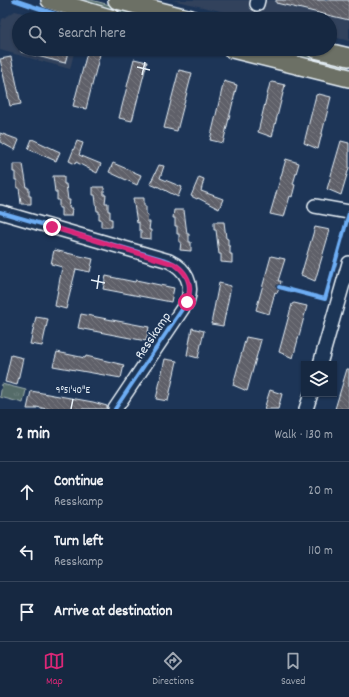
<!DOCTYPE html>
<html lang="en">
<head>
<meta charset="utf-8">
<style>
  body { margin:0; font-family:Dekko,sans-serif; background:#1f3048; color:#f1f3f6 }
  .controls { position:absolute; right:12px; bottom:12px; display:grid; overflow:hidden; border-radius:0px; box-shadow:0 1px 3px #0004 }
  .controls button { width:36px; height:36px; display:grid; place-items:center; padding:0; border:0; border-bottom:1px solid #35445a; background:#162841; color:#f1f3f6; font:20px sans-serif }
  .stop { position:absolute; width:12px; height:12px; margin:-9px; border:3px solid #db2777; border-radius:50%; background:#fff }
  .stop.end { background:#db2777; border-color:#fff; box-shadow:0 1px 4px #0008 }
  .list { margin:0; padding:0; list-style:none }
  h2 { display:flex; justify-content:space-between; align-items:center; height:52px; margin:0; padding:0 16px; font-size:17px }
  h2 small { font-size:13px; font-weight:400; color:#9ea6b1 }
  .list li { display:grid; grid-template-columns:26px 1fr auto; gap:12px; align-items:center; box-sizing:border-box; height:60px; padding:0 16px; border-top:1px solid #35445a }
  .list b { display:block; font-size:15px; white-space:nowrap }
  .list p { margin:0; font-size:13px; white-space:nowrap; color:#9ea6b1 }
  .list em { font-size:13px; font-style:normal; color:#9ea6b1 }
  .icon { flex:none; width:22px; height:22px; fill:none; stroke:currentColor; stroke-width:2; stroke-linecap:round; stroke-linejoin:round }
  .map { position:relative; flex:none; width:349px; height:409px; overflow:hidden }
  .search { position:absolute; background:#162841; box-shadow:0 1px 3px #0004; left:12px; right:12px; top:12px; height:44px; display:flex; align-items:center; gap:10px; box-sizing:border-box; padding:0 14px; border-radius:22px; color:#9ea6b1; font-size:15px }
  .sheet { height:232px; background:#162841 }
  nav { display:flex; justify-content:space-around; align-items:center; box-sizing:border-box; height:56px; border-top:1px solid #35445a; background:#162841; font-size:11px; color:#9ea6b1 }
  nav a { display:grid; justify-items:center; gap:2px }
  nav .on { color:#db2777 }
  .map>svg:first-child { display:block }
</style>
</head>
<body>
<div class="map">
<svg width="349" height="409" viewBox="0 0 349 409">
  <defs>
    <pattern id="grass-tufts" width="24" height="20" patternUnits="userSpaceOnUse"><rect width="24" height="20" fill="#546c69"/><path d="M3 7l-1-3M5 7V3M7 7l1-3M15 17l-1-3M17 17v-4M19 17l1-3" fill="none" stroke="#6d817f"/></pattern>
    <pattern id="building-back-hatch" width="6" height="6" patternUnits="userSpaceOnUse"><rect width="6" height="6" fill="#5f6069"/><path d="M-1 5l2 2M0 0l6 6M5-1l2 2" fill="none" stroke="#76777f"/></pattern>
  </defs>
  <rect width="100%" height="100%" fill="#1d3557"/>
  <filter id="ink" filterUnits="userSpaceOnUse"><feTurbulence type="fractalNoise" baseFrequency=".025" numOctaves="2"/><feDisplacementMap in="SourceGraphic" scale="8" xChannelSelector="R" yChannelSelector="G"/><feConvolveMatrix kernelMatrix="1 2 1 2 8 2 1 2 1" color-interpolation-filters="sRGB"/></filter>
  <g filter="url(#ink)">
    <path fill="#31425c" d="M 172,0 L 349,0 L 349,41 L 330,36 L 330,19 L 255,19 Z
      M 15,11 L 46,19 L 19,19 L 19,49 L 75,49 L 70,69 L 0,50 L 0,29 L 2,19 Z"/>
    <path fill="url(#grass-tufts)" stroke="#9eaeb0" d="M 67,0 L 91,0 L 163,19 L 135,19 Z
      M 258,49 L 284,49 L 349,65 L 349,71 Z
      M 2,384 L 26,390 L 23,403 L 0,397 Z"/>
    <path fill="url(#building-back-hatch)" stroke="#e8f1f8" d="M 276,0 L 349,0 L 349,20 L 276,3 Z
      M 21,49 L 69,49 L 65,63 L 21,52 Z
      M 88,49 L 101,50 L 86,109 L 73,106 Z
      M 11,57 L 21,104 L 10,106 L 0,59 Z
      M 134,59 L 147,62 L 132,121 L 119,118 Z
      M 179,70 L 192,73 L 177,131 L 164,128 Z
      M 224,81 L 237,85 L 223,143 L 210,140 Z
      M 272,82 L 285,85 L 272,137 L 258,132 L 270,83 Z
      M 319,94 L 331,97 L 318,149 L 304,143 L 316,95 Z
      M 0,133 L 19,140 L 15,150 L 0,142 Z
      M 32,139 L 60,152 L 56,161 L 28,149 Z
      M 77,141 L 83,143 L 79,155 L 101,164 L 97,173 L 76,162 L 75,164 L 69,161 Z
      M 341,141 L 349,143 L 349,168 L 341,195 L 327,189 Z
      M 286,159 L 299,163 L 293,184 L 295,185 L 292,197 L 290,196 L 284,217 L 270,214 Z
      M 113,163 L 141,175 L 137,185 L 109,172 Z
      M 13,164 L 23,164 L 27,188 L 29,188 L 29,196 L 31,196 L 31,204 L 21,204 L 19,188 L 17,188 L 17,180 L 15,180 L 15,172 L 13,172 Z
      M 159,165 L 164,166 L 160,178 L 182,187 L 178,197 L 157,186 L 157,187 L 150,184 Z
      M 53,176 L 64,176 L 64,184 L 66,184 L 68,200 L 70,200 L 69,208 L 72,208 L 71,216 L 61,216 L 61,208 L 59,208 L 59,200 L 57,200 L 57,192 L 55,192 Z
      M 199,177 L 204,179 L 201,191 L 223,199 L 219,209 L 198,198 L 197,199 L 191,196 Z
      M 93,187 L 104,187 L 104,195 L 106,195 L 105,203 L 108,203 L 108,211 L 110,211 L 110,219 L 112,219 L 112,227 L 101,227 L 101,219 L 99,219 L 99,211 L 97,211 L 95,195 L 93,195 Z
      M 133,198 L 144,198 L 144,206 L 146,206 L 146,214 L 148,215 L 147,222 L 150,222 L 149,230 L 151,230 L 151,239 L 141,238 L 141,230 L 139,230 L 139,222 L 137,223 Z
      M 174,210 L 184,210 L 187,234 L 189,234 L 189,242 L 191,242 L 191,251 L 180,250 L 181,242 L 179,242 L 179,234 L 177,234 L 177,226 L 175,226 L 175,218 L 173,218 Z
      M 214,222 L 224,222 L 226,238 L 228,239 L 228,246 L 230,246 L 230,254 L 232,254 L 232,263 L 221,262 L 221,254 L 219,254 L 216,230 L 214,230 Z
      M 315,227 L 330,230 L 315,281 L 301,275 Z
      M 54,250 L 93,259 L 90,272 L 76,269 L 66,309 L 55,306 L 62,267 L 51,264 Z
      M 271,256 L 285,259 L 278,281 L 281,281 L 280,287 L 277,293 L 275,292 L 269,314 L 256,310 Z
      M 106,276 L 135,282 L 136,280 L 174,288 L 171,302 L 103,289 Z
      M 219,283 L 231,286 L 223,326 L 211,324 Z
      M 294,303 L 307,306 L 293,358 L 279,352 L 292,304 Z
      M 81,314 L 149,327 L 146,341 L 78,328 Z
      M 36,317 L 48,319 L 42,346 L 30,344 Z
      M 192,328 L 204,331 L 198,358 L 187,355 Z
      M 246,337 L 261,340 L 247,391 L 233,385 Z
      M 57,352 L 85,358 L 86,356 L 124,365 L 121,378 L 53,366 Z
      M 11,355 L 23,358 L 17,385 L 5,382 Z
      M 165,359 L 177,361 L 168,401 L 156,399 Z
      M 347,369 L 349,369 L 349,409 L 335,409 Z
      M 270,390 L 282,394 L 278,409 L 264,409 Z
      M 31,391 L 93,402 L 107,406 L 107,409 L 47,409 L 36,407 L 36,409 L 27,409 Z"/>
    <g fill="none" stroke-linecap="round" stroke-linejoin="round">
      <defs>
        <path id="minor" d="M 257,4 L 258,0
          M 315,206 L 349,212
          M 0,212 L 169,261 C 186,269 194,284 187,302 L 115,409
          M 320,364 L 349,263
          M 306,409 L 311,394"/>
        <path id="major" d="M 50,0 L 113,19
          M 117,0 L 191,19
          M 232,49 L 349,78
          M 315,49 L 349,57"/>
      </defs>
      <use href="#minor" stroke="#e8f1f8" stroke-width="16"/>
      <use href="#major" stroke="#e8f1f8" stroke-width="20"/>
      <use href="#minor" stroke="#1d3557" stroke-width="13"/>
      <use href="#major" stroke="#6c7065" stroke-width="17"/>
      <defs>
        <path id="cycleway" d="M 14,0 L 70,19
          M 0,212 L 169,261 C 186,269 194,284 187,302 L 115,409
          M 279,287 L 325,299 L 349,213"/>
      </defs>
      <use href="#cycleway" stroke="#1d3557" stroke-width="6"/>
      <use href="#cycleway" stroke="#6dadf4" stroke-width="4"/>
    </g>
  </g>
  <g fill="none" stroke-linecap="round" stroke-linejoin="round" filter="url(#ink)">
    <path stroke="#db2777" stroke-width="5" d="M 52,227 L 174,264 C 188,273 193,286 187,302"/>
  </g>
  <path fill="none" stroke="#e8f1f8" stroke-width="1.5" d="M 137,67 L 150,70M 142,75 L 145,62M 91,280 L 105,283M 97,289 L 99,275M 71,409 L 73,399"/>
  <g text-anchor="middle" stroke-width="3.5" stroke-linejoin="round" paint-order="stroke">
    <g font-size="14" fill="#e8f1f8" stroke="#1d3557">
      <text transform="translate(152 335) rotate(-56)" y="5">Resskamp</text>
    </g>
  </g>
  <g font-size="10" text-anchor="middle" fill="#e8f1f8" stroke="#1d3557" stroke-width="3.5" stroke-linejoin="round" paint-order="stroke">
    <text x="73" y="393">9°51'40"E</text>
  </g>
</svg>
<div class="controls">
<button><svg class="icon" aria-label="layers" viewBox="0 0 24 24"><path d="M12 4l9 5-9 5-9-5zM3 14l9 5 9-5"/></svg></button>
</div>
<div class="stop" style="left:187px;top:302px"></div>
<div class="stop end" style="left:52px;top:227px"></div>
<div class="search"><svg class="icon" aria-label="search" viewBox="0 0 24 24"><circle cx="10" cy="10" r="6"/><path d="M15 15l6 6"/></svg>Search here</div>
</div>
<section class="sheet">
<h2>2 min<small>Walk · 130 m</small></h2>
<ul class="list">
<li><svg class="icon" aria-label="ahead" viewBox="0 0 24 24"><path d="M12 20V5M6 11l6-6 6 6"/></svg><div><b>Continue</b><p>Resskamp</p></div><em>20 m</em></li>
<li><svg class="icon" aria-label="left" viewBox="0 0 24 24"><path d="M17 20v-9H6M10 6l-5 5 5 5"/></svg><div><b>Turn left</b><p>Resskamp</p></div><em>110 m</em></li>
<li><svg class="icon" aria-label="arrive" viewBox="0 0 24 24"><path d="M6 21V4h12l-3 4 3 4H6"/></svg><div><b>Arrive at destination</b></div></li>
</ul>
</section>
<nav>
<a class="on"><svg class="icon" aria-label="map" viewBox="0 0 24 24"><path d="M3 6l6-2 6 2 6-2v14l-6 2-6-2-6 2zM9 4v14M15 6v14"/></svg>Map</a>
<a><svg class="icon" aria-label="directions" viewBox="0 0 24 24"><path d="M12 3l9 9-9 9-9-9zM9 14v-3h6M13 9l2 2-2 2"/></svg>Directions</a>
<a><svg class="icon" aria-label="saved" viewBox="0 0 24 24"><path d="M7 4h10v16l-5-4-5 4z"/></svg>Saved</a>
</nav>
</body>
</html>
